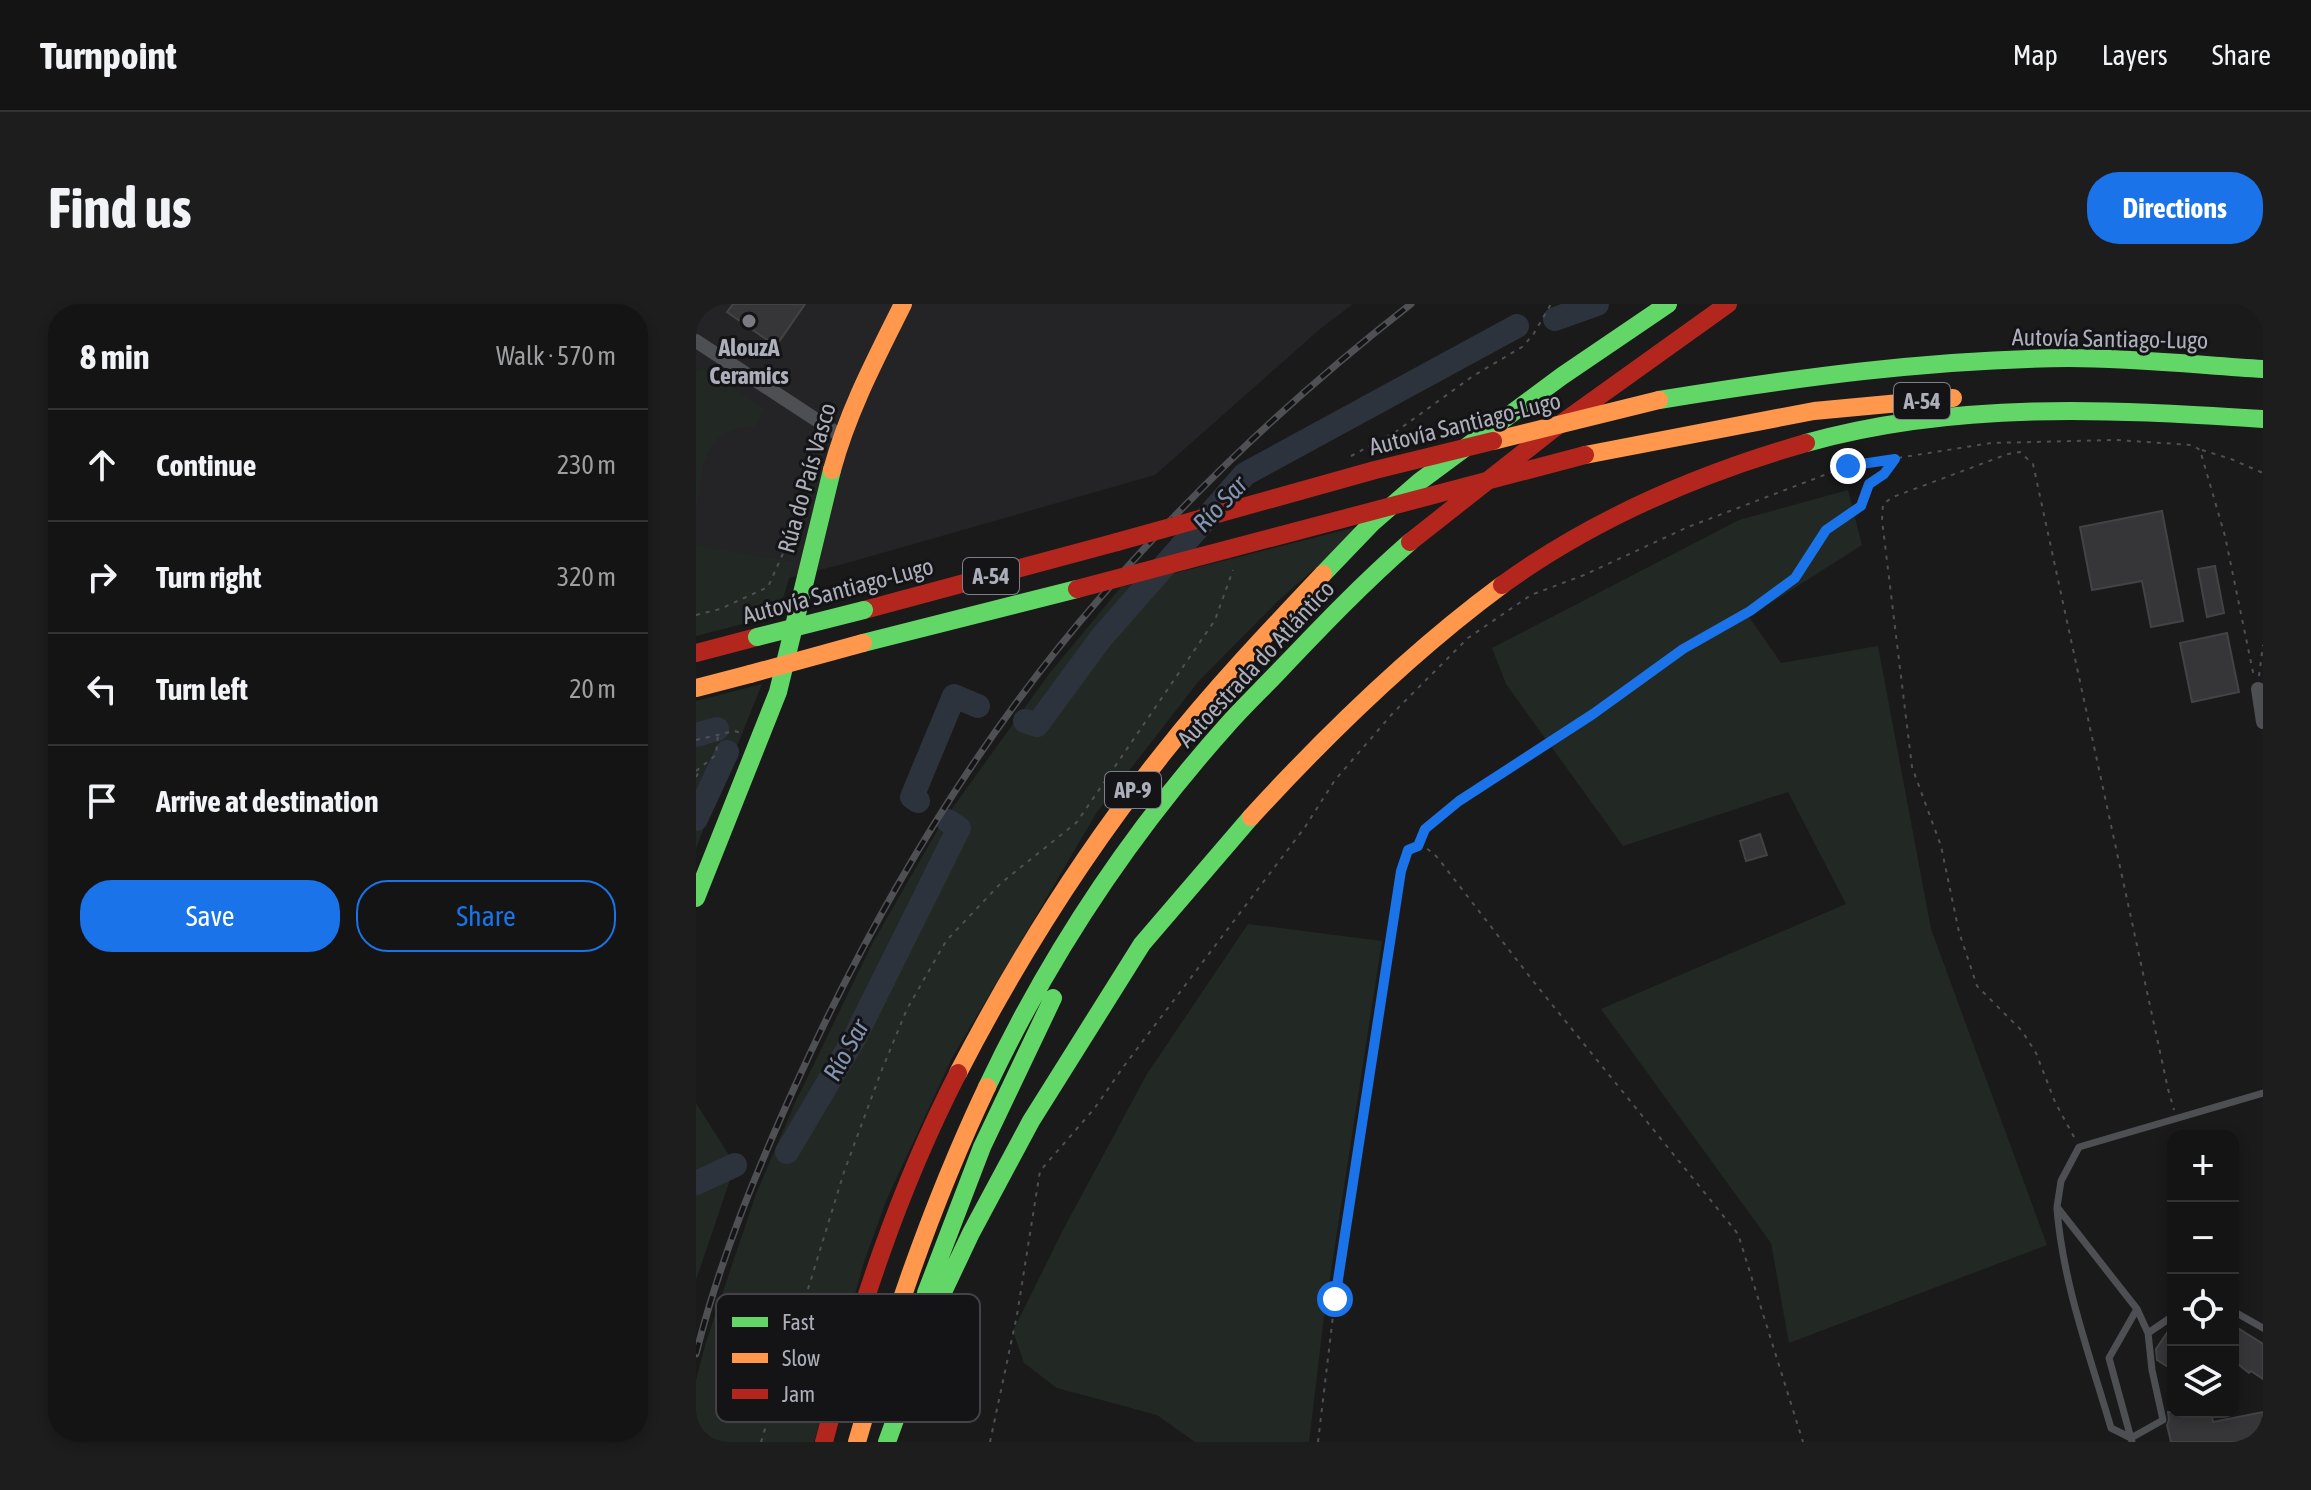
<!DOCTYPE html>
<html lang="en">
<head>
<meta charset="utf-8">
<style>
  body { margin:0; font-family:"Asap Condensed",sans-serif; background:#1d1d1d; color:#f1f3f6 }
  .controls { position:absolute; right:24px; bottom:24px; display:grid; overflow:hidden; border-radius:16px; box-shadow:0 4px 12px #0003 }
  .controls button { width:72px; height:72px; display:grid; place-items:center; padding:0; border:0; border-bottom:2px solid #333334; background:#141414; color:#f1f3f6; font:40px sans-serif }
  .stop { position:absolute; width:24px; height:24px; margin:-18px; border:6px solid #1a73e8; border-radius:50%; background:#fff }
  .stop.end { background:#1a73e8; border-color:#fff; box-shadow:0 2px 8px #0008 }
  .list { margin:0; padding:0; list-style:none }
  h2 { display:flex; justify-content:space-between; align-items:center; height:104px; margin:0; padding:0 32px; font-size:34px }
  h2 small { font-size:26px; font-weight:400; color:#9d9ea0 }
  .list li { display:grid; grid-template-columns:52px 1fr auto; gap:24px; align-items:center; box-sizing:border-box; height:112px; padding:0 32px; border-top:2px solid #333334 }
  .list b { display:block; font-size:30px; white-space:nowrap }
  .list em { font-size:26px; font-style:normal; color:#9d9ea0 }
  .actions { display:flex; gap:16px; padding:24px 32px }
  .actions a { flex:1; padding:18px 0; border:2px solid #1a73e8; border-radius:32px; text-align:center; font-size:28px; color:#1a73e8 }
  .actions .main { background:#1a73e8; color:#fff }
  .icon { flex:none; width:44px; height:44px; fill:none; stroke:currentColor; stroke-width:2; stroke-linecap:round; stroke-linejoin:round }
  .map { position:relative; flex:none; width:1567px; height:1138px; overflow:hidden; border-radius:32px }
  header { display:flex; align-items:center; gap:48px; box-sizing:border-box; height:112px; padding:0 40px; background:#141414; border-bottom:2px solid #333334 }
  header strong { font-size:38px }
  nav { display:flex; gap:44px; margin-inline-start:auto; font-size:28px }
  .intro { display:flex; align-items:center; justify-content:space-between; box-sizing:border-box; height:192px; padding:0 48px }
  h1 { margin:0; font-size:56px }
  .button { padding:20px 36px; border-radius:32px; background:#1a73e8; color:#fff; font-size:28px; font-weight:700 }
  main { display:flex; gap:48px; padding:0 48px }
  aside { flex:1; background:#141414; border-radius:32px; box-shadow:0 4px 12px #0003 }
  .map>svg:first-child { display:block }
</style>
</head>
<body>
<header>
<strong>Turnpoint</strong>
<nav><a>Map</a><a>Layers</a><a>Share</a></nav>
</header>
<div class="intro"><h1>Find us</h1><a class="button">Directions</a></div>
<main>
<aside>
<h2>8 min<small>Walk · 570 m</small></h2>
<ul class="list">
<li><svg class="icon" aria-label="ahead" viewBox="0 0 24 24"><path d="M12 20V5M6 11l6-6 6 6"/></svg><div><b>Continue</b></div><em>230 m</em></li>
<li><svg class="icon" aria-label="right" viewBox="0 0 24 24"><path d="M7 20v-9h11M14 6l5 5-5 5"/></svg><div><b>Turn right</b></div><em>320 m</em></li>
<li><svg class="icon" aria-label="left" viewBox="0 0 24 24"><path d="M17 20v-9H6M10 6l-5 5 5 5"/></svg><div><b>Turn left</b></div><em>20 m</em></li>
<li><svg class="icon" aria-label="arrive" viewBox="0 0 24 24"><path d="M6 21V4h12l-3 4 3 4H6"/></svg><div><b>Arrive at destination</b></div></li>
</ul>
<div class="actions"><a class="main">Save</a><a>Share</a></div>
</aside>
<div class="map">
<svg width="1567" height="1138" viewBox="0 0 1567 1138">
  <rect width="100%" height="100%" fill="#1a1a1a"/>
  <path fill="#242426" d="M 0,0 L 657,0 L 624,25 L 459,171 L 151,259 L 0,298 Z"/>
  <path fill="#222924" d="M 8,65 L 68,105 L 59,122 C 6,126 7,161 0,204 L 0,68 Z
    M 1152,186 L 1166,241 L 1053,313 L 1085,359 L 1182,342 L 1235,625 L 1351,941 L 1093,1039 L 1075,939 L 905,705 L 1150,600 L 1092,488 L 927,542 L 810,380 L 796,344 L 1043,216 Z
    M 668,221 L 583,296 L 502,378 L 401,508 L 256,754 L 190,897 L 168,958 L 118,1138 L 0,1138 L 0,1076 L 10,1038 L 60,890 L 98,801 L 176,640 L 245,520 L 353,370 L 425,283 Z
    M 0,241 L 98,258 L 82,311 L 0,332 Z
    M 66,380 L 0,544 L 0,397 Z
    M 552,620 L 686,637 L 628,1012 L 613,1138 L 499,1138 L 461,1111 L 361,1084 L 328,1059 L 317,1027 L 367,926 L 451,770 Z
    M 0,799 L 39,861 L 0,976 Z"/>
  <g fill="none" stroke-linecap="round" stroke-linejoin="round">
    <path stroke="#2d333c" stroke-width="24" d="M 859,15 L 901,0
      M 329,417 L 341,421 L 405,334 L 549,170 L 821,22
      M 0,431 L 21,425
      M 222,497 L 216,493 L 258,392 L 282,402
      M 0,515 L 31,448
      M 91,848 L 159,733 L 263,524 L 252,517
      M 0,879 L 39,861"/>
  </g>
  <path fill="#363638" stroke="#434346" stroke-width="2" d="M 37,0 L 109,0 L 80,42 L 31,8 Z
    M 1466,207 L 1487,317 L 1455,323 L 1446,277 L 1396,286 L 1384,223 Z
    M 1519,262 L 1528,309 L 1511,313 L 1502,265 Z
    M 1531,329 L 1543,388 L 1496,398 L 1484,339 Z
    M 1064,530 L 1071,551 L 1050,557 L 1044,537 Z
    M 1477,1020 L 1477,1066 L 1461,1056 L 1460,1045 Z
    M 1537,1021 L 1567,1040 L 1567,1075 L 1555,1067 L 1553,1069 L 1537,1056 Z
    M 1472,1108 L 1515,1108 L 1517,1118 L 1567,1108 L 1567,1138 L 1475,1138 L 1471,1121 L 1473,1116 Z"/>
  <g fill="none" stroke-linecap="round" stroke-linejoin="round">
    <path stroke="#505054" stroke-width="2" stroke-dasharray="4 6" stroke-linecap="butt" d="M 1506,146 L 1535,155 L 1567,169
      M 655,152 L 698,129 L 777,72 L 826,43 L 837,31 L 855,0
      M 0,311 L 24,305 L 72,283 L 89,245 L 96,246
      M 1563,372 L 1567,341
      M 0,436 L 38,427 L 46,429
      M 0,467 L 20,451 L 22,430
      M 0,473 L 4,466
      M 723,540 L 729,525 L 763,497 L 897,410 L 987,345 L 1054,307 L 1099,274 L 1130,226 L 1165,202 L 1173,180 L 1188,170 L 1198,157
      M 1378,833 L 1359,798 L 1340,749 L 1326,727 L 1281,682 L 1263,628 L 1245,542 L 1216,463 L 1186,216 L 1187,200 L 1197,193 L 1312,150 L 1324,148 L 1337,160 L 1472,785 L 1478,806
      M 65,1138 L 148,868 L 185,768 L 211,705 L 250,637 L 304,580 L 381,518 L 519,316 L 537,266
      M 294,1138 L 321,1011 L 344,867 L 398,805 L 428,762 L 609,523 L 639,476 L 697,409 L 772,334 L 835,291 L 888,271 L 992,223 L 1152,162 L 1295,139 L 1420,136 L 1496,141 L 1504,146 L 1529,232 L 1558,373
      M 622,1138 L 639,995 L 705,567 L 712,546 C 724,537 731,544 741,553 L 841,682 L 1042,930 L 1107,1138"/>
    <path stroke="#4e4f53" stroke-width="7" d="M 1361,905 C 1367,980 1394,1052 1415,1124 L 1435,1134 L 1467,1116 L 1456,1066 L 1452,1029
      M 1441,1005 L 1452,1029 L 1477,1012
      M 1537,1007 L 1567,1024
      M 1436,1138 L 1413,1054 L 1441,1005 L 1361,903 L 1365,877 L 1383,843 L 1567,789"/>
    <path stroke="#4e4f53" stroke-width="14" d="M 0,37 L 145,132
      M 1562,385 L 1567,418"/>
    <path stroke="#63d668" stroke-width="18" d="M 963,96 C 1099,74 1235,55 1373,54 C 1437,54 1503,61 1567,65
      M 1110,139 C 1260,97 1413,105 1567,115
      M 627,270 L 676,219 L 723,178 L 866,72 L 972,0
      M 167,339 L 381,285
      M 0,594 L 82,388 L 136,166
      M 291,783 C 353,652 436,527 533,419 C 549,401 567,384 584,366 C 626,322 668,278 714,238
      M 230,989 L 286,843 L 357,694
      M 191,1138 L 239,1005 L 275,929 L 335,817 L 446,640 L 555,513"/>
    <path stroke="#ff974d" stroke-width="18" d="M 889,151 L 1118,107 L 1257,94
      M 136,166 C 152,107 180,54 207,0
      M 0,384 L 54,370
      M 555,513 C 632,429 714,349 806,281
      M 262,769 C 321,655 389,547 469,447 C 518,385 573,327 627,270
      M 161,1138 C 196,1015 236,899 291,783"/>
    <path stroke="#b3261e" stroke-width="18" d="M 714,238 L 856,126 L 1032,0
      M 806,281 C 897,215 1002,170 1110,139
      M 168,306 L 421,238
      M 0,349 L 61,333
      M 128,1138 C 161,1011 202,886 262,769"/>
    <defs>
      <path id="rail" d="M 0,1050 C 23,958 60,868 99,782 C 178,608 278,439 404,294 C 498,185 602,88 715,0"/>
    </defs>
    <use href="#rail" stroke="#4f5053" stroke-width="7"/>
    <use href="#rail" stroke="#141416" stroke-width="4" stroke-dasharray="12" stroke-linecap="butt"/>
    <path stroke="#63d668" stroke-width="18" d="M 61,333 L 168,306"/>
    <path stroke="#ff974d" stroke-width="18" d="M 797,137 L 963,96
      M 54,370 L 167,339"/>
    <path stroke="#b3261e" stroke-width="18" d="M 421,238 L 679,166 L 797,137
      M 381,285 L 889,151"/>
  </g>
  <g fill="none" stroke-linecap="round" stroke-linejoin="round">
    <path stroke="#1a73e8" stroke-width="10" d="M 639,995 L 705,567 L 712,546 L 722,542 L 729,525 L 763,497 L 897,410 L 987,345 L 1054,307 L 1099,274 L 1130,226 L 1165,202 L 1173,180 L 1188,170 L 1199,155 L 1152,162"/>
  </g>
  <circle fill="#797a82" stroke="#141416" stroke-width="3" cx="53" cy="17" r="8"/>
  <g text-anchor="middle" stroke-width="6" stroke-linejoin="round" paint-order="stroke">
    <g fill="#141416" stroke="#7e8089" stroke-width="2">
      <rect x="1198" y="79" width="56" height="36" rx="6"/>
      <rect x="267" y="254" width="56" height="36" rx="6"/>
      <rect x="409" y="468" width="56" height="36" rx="6"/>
    </g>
    <g font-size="22" font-weight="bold" fill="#acaeba">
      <text x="1226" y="105">A-54</text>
      <text x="295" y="280">A-54</text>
      <text x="437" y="494">AP-9</text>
    </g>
    <g font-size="24" fill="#acaeba" stroke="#141416">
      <text transform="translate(1414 35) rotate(1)" y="8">Autovía Santiago-Lugo</text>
      <text transform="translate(769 120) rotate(-14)" y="8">Autovía Santiago-Lugo</text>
      <text transform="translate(111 174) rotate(-74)" y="8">Rúa do País Vasco</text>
      <text transform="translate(142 287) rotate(-15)" y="8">Autovía Santiago-Lugo</text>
      <text transform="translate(560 360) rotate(-47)" y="8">Autoestrada do Atlántico</text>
    </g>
    <g font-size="24" font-weight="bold" fill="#acaeba" stroke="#141416">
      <text x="53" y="52">AlouzA<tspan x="53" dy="28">Ceramics</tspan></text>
    </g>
    <g font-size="26" font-style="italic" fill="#8495b4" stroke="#141416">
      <text transform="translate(524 200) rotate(-47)" y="9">Río Sar</text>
      <text transform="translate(150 746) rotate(-61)" y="9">Río Sar</text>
    </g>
  </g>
  <rect x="20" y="990" width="264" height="128" rx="12" fill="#141416" stroke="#424247" stroke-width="2"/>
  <rect x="36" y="1013" width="36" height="10" fill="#63d668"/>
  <rect x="36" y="1049" width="36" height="10" fill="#ff974d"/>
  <rect x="36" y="1085" width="36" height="10" fill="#b3261e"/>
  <g font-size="22" fill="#acaeba">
    <text x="86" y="1026">Fast</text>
    <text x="86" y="1062">Slow</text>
    <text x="86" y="1098">Jam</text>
  </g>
</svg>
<div class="controls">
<button>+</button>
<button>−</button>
<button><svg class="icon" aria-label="locate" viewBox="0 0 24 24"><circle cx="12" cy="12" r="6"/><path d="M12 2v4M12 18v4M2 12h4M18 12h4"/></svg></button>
<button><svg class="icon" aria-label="layers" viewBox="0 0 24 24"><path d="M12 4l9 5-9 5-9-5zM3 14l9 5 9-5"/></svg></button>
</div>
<div class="stop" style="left:639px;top:995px"></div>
<div class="stop end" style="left:1152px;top:162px"></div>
</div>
</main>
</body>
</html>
